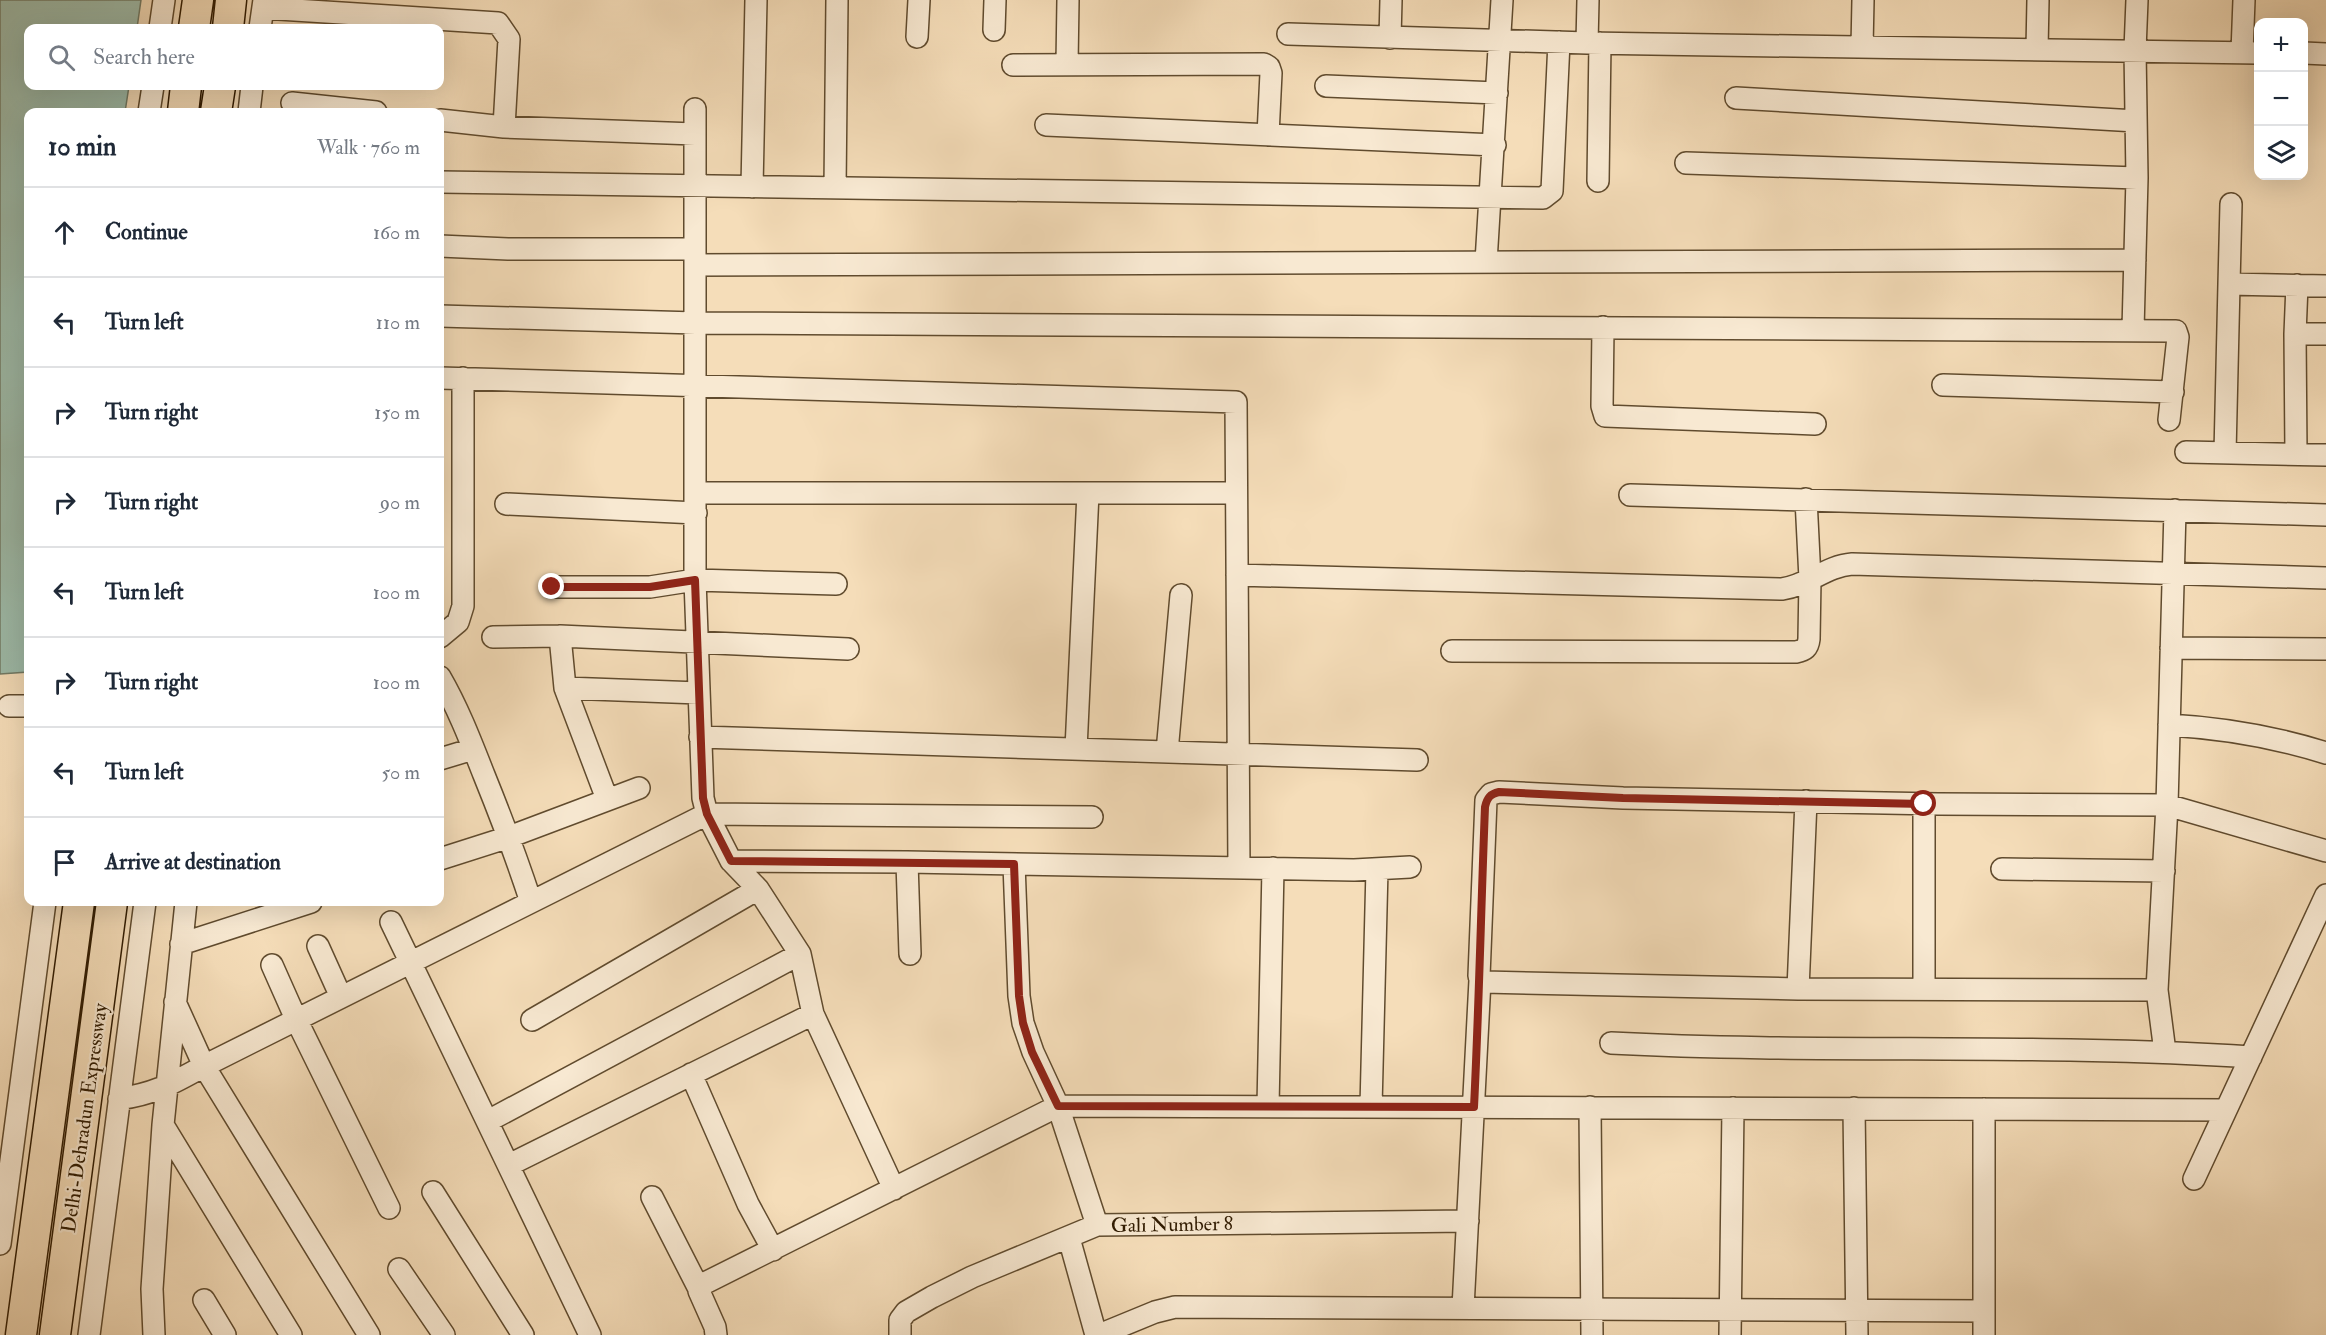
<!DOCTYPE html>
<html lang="en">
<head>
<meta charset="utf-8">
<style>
  body { margin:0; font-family:"IM FELL Double Pica",serif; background:#f6f6f7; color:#1f2937 }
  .controls { position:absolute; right:18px; top:18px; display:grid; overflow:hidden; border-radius:12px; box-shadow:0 6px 24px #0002 }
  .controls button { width:54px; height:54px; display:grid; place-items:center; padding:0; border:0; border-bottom:2px solid #e0e1e3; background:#fff; color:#1f2937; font:30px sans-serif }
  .stop { position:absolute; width:18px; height:18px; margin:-14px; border:4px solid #8f2418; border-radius:50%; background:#fff }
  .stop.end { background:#8f2418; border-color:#fff; box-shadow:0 2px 6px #0008 }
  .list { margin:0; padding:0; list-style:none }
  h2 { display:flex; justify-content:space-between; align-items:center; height:78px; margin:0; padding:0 24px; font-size:26px }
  h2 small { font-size:20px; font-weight:400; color:#747a83 }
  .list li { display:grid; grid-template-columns:39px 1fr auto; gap:18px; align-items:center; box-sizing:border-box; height:90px; padding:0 24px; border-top:2px solid #e0e1e3 }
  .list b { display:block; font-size:22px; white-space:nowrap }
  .list em { font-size:20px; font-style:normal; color:#747a83 }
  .icon { flex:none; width:33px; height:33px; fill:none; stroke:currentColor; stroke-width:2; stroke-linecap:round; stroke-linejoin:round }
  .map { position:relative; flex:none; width:2326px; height:1335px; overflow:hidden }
  .search { position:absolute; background:#fff; box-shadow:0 6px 24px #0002; left:24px; top:24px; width:420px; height:66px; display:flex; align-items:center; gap:15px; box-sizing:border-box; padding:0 21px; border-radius:12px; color:#747a83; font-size:22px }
  .panel { position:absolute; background:#fff; box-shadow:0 6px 24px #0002; left:24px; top:108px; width:420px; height:798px; border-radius:12px }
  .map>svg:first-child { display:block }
</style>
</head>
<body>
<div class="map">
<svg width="2326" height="1335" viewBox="0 0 2326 1335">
  <rect width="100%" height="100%" fill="#f5ddb9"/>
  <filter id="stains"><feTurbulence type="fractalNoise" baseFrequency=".00333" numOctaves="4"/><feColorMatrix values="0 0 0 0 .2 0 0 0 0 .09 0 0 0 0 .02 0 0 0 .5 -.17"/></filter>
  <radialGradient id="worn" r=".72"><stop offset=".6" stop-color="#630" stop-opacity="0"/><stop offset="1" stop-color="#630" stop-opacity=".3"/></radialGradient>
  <path fill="#9dbcab" stroke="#717b67" stroke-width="1.5" d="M 0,0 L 141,0 L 137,28 L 28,28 L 28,86 L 129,86 L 125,112 L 28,112 L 28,672 L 0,674 Z"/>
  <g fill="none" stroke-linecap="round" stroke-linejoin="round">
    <defs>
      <path id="minor" d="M 263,8 L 498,23 L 509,39 L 504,127
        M 160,28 L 164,0
        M 260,28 L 264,0
        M 994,30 L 995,0
        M 1288,34 L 1587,43 L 2258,53
        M 917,37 L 919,0
        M 1390,38 L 1391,0
        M 1587,43 L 1588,0
        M 1862,47 L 1863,0
        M 2037,49 L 2038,0
        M 2242,52 L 2244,0
        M 2304,53 L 2326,54
        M 1067,64 L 1068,0
        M 1013,65 L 1264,64 L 1269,67 L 1271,73 L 1268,135
        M 1326,86 L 1497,93
        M 1736,98 L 2136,121
        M 292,103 L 376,112
        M 695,109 L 695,580 L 703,798 L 707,814 L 731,861 L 758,889 L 800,954 L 813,1014 L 894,1189
        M 149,112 L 153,86
        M 249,112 L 252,86
        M 440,120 L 504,127 L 695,134
        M 1046,125 L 1495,145
        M 1686,163 L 2137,178
        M 1598,181 L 1600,43
        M 440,182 L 1543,198 L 1552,191 L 1559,42
        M 752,187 L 756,0
        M 835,188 L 837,0
        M 440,246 L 508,249 L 695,249
        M 1486,262 L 1502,0
        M 695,265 L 2135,260
        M 2229,284 L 2231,204
        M 440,316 L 696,323 L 2173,331 L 2176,331 L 2178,337 L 2169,420
        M 1603,327 L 1602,406 L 1605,416 L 1815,424
        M 2133,330 L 2137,178 L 2135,50 L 2137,0
        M 2295,334 L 2326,334
        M 440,378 L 1236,402 L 1239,868
        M 1943,385 L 2173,392
        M 2186,452 L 2326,455
        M 2225,453 L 2229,284 L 2326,286
        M 2296,454 L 2295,334 L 2297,285
        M 695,493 L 1236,493
        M 1630,495 L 2326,515
        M 506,504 L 696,513
        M 1237,575 L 1782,589 C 1807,586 1826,566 1852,564 L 2326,578
        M 551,587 L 650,587 L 695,580 L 836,584
        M 560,636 L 565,688 L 607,799
        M 440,637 L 458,622 L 463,606 L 463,378
        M 493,637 L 560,636 L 848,649
        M 2171,648 L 2326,649
        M 1452,651 L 1796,652 C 1805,650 1808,648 1809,639 L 1810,579 L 1806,499
        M 440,677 C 458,708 471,742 484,775 C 501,817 517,859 531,902
        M 565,688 L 699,693
        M 9,706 L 28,706
        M 2169,725 C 2223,728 2275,737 2326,753
        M 700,737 L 1417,760
        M 1076,749 L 1088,493
        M 1167,752 L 1181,595
        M 440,759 L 473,749
        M 1924,804 L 1924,989
        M 440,859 L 509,837 L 639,788
        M 731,861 L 907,862 L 1354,870 L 1410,867
        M 907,862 L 910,954
        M 1014,864 L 1019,996 L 1023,1023 L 1033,1052 L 1058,1106 L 1097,1225
        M 2002,869 L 2164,871
        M 391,922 L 590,1335
        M 181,944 L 311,902
        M 318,946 L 341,997
        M 272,965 L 296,1019 L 389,1208
        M 1798,989 L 1806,801
        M 2157,990 L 1798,989 L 1484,982 L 1479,976 L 1486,800 L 1491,794 L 1499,792 L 1623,798 L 1938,804 L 2167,805 L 2326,851
        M 175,1002 L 204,1066 L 369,1335
        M 532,1020 L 758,889
        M 1611,1043 C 1824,1054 2038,1043 2251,1057
        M 2165,1052 L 2157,990 L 2167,805 L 2175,510
        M 691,1074 L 748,1204 L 773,1250
        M 119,1099 C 157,1093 171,1084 204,1066 L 707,814 L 1092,817
        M 1268,1106 L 1273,868
        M 1371,1107 L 1377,869
        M 1590,1107 L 1592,1335
        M 1854,1108 L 1857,1335
        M 1984,1109 L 1984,1335
        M 488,1121 L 800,954
        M 163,1125 L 291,1335
        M 509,1165 L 813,1014
        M 2194,1179 L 2326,895
        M 433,1192 L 523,1335
        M 652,1197 L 698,1287
        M 1069,1238 L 1096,1335
        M 0,1244 L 45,902
        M 399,1269 L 444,1335
        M 204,1300 L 225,1335
        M 1463,1308 L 1480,980
        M 89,1335 L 145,902
        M 154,1335 L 152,1289 L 163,1125 L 186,902
        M 716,1335 L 715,1327 L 699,1291 L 699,1286 L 1058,1106 L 2226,1110
        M 900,1335 L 900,1320 L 906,1312 L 932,1297 L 972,1277 L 1097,1225 L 1468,1221
        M 1099,1335 L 1155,1312 L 1175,1307 L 1984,1311
        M 1730,1335 L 1733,1108"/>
      <path id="highway" d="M 194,28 L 198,0
        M 228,28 L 231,0
        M 183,112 L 186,86
        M 216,112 L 220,86
        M 21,1335 L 79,902
        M 55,1335 L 112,902"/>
    </defs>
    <use href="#minor" stroke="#604b2e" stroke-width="24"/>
    <use href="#highway" stroke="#2f1a00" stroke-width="33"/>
    <use href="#minor" stroke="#f8e9d2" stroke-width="21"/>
    <use href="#highway" stroke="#f5ddb9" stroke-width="30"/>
  </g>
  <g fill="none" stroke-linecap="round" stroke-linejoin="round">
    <path stroke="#8f2418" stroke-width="8" d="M 552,587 L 650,587 L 695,580 L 703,798 L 707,814 L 731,861 L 1014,864 L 1019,996 L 1023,1023 L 1032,1052 L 1058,1106 L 1474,1107 C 1479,1007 1481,907 1485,807 C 1487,798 1490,794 1499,792 L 1623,798 L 1924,804"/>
  </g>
  <g text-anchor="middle" stroke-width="4.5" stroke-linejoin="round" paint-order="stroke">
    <g font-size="20" fill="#2f1a00" stroke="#f8e9d2">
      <text transform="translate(84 1118) rotate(-82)" y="7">Delhi-Dehradun Expressway</text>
      <text transform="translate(1172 1224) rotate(-1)" y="7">Gali Number 8</text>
    </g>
  </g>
  <rect width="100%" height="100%" filter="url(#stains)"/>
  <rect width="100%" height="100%" fill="url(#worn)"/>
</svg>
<div class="controls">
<button>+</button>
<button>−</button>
<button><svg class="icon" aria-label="layers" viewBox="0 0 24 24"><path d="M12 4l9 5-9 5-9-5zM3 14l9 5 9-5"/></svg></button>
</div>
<div class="stop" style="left:1924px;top:804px"></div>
<div class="stop end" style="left:552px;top:587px"></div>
<div class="search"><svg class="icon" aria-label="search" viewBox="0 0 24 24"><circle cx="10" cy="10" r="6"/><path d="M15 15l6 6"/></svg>Search here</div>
<section class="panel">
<h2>10 min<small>Walk · 760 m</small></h2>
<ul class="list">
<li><svg class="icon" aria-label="ahead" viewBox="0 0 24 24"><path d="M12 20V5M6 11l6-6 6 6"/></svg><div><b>Continue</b></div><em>160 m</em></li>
<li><svg class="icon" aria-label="left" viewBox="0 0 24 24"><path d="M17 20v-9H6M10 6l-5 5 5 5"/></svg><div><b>Turn left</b></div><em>110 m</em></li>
<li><svg class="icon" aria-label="right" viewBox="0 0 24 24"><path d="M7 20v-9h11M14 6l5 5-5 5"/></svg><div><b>Turn right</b></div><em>150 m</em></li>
<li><svg class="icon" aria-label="right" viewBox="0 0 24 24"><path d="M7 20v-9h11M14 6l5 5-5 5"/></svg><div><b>Turn right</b></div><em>90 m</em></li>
<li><svg class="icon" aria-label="left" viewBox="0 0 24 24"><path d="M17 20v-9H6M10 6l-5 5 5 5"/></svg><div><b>Turn left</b></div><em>100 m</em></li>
<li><svg class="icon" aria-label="right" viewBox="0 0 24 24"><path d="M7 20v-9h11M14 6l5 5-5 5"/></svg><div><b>Turn right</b></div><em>100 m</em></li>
<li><svg class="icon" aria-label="left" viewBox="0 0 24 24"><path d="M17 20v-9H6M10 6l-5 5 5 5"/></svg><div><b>Turn left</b></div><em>50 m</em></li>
<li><svg class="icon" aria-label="arrive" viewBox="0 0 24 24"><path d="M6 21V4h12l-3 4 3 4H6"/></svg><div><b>Arrive at destination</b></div></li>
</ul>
</section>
</div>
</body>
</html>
